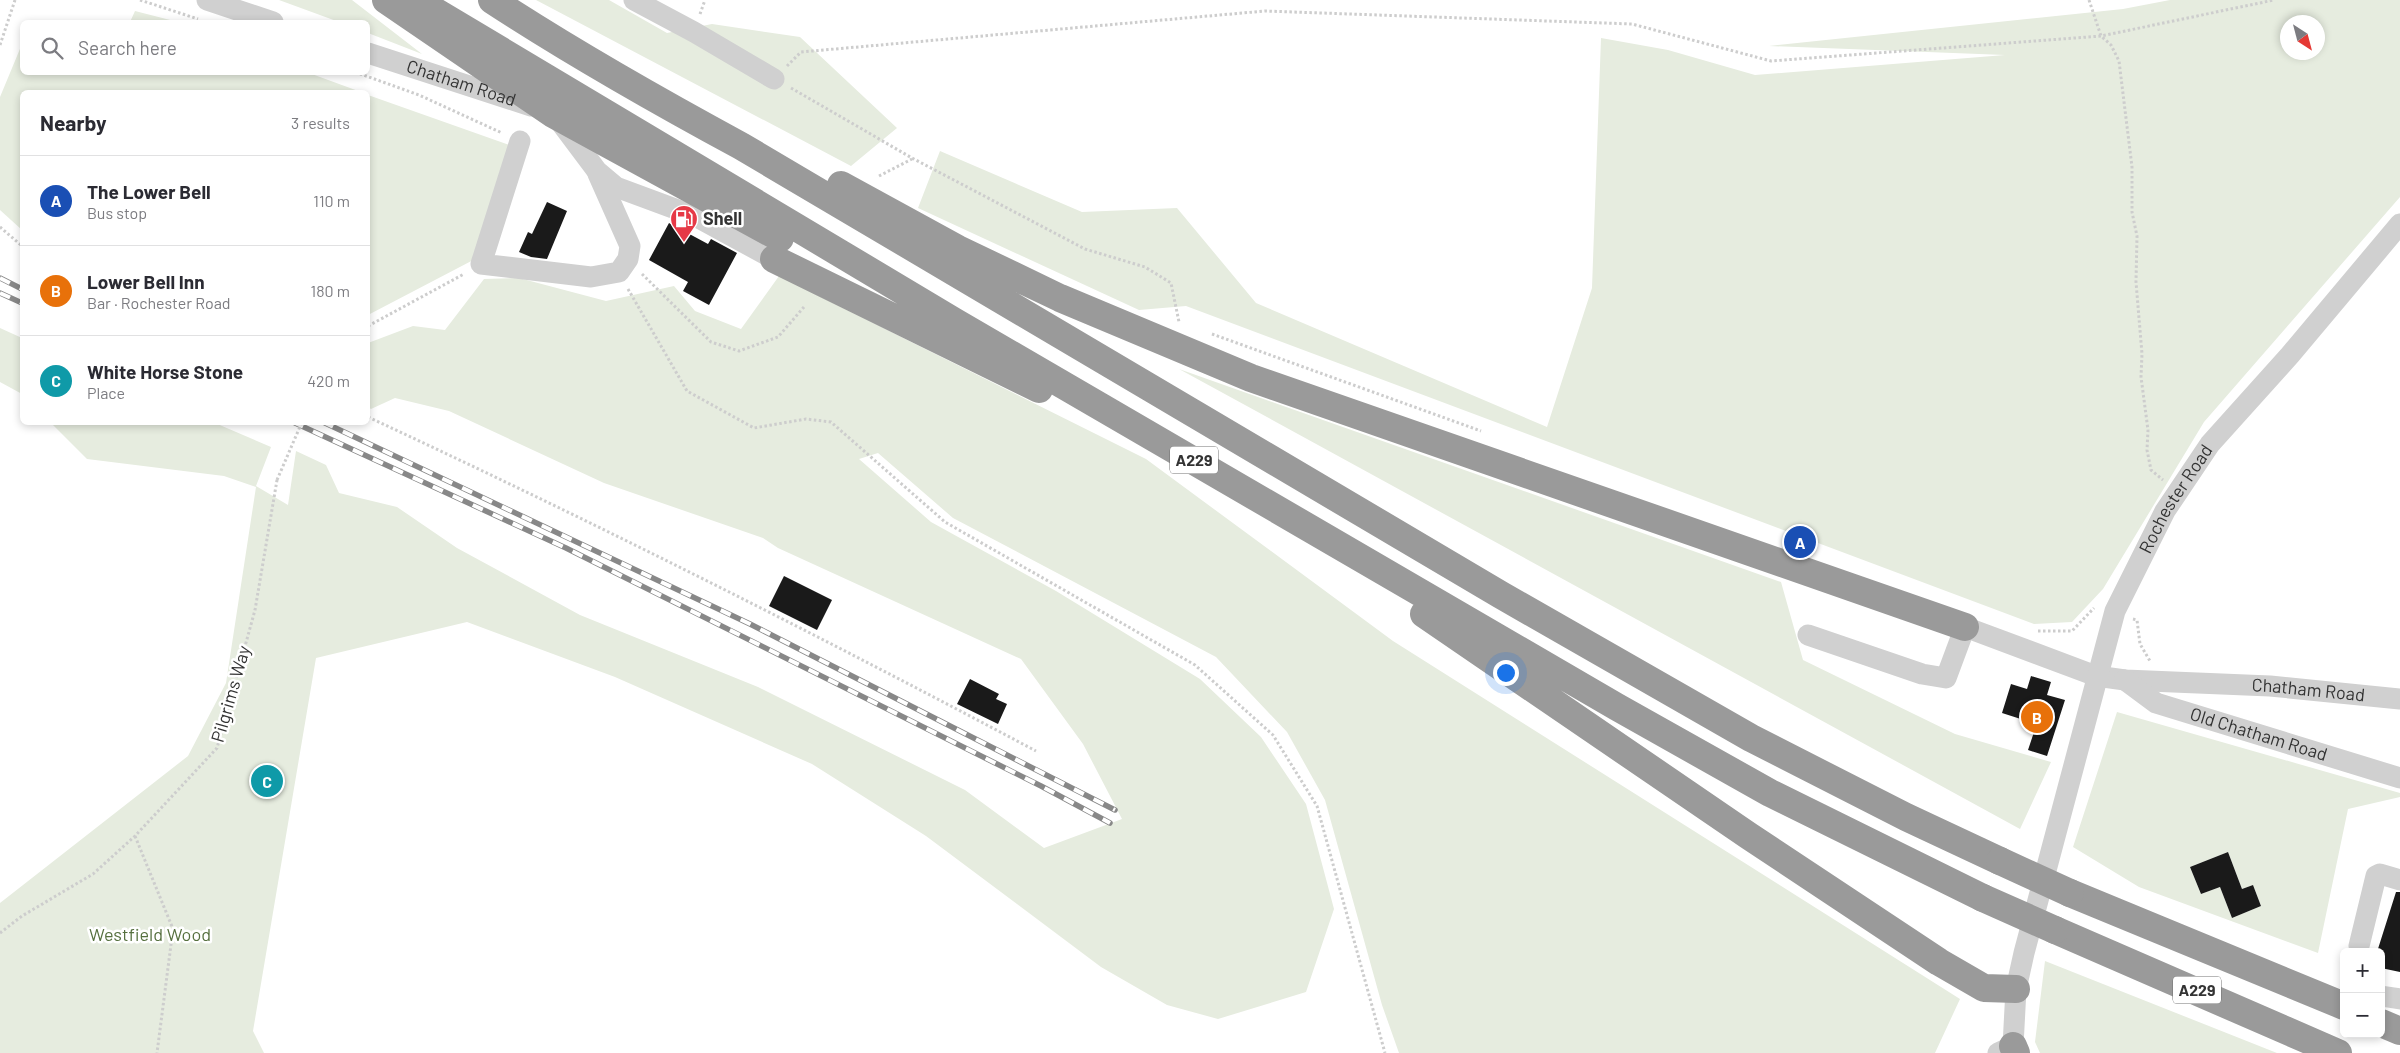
<!DOCTYPE html>
<html lang="en">
<head>
<meta charset="utf-8">
<style>
  body { margin:0; font-family:Barlow,sans-serif; background:#f7f7f7; color:#2b2b33 }
  .controls { position:absolute; right:15px; bottom:15px; display:grid; overflow:hidden; border-radius:8px; box-shadow:0 2px 8px #0003 }
  .controls button { width:45px; height:45px; display:grid; place-items:center; padding:0; border:0; border-bottom:1px solid #e1e1e2; background:#fff; color:#2b2b33; font:25px sans-serif }
  .compass { position:absolute; left:2280px; top:15px; width:45px; height:45px; border-radius:50%; background:#fff; box-shadow:0 2px 8px #0003; rotate:144deg }
  .you { position:absolute; left:1505px; top:672px; width:18px; height:18px; margin:-12px; border:4px solid #fff; border-radius:50%; background:#1a73e8; box-shadow:0 0 0 8px #1a73e833 }
  .badge { display:grid; place-items:center; width:32px; height:32px; border-radius:50%; background:#e63946; color:#fff; font-size:16px; font-weight:700 }
  .pin { position:absolute; translate:-50% -50%; border:2px solid #fff; box-shadow:0 1px 5px #0006 }
  .list { margin:0; padding:0; list-style:none }
  h2 { display:flex; justify-content:space-between; align-items:center; height:65px; margin:0; padding:0 20px; font-size:21px }
  h2 small { font-size:16px; font-weight:400; color:#7c7c81 }
  .list li { display:grid; grid-template-columns:32px 1fr auto; gap:15px; align-items:center; box-sizing:border-box; height:90px; padding:0 20px; border-top:1px solid #e1e1e2 }
  .list b { display:block; font-size:19px; white-space:nowrap }
  .list p { margin:0; font-size:16px; white-space:nowrap; color:#7c7c81 }
  .list em { font-size:16px; font-style:normal; color:#7c7c81 }
  .icon { flex:none; width:28px; height:28px; fill:none; stroke:currentColor; stroke-width:2; stroke-linecap:round; stroke-linejoin:round }
  .map { position:relative; flex:none; width:2400px; height:1053px; overflow:hidden }
  .search { position:absolute; background:#fff; box-shadow:0 2px 8px #0003; left:20px; top:20px; width:350px; height:55px; display:flex; align-items:center; gap:12px; box-sizing:border-box; padding:0 18px; border-radius:8px; color:#7c7c81; font-size:19px }
  .panel { position:absolute; background:#fff; box-shadow:0 2px 8px #0003; left:20px; top:90px; width:350px; height:335px; border-radius:8px }
  .map>svg:first-child { display:block }
</style>
</head>
<body>
<div class="map">
<svg width="2400" height="1053" viewBox="0 0 2400 1053">
  <rect width="100%" height="100%" fill="#fff"/>
  <path fill="#e6ecdf" fill-rule="evenodd" d="M 279,0 L 352,0 L 422,54 L 368,33 L 368,22 L 339,22 Z
    M 536,0 L 609,0 L 667,33 L 712,24 L 800,37 L 897,128 L 851,166 Z
    M 2170,0 L 2400,0 L 2400,197 L 2204,422 L 2103,589 L 2072,622 L 2034,624 L 1186,306 L 1139,310 L 918,208 L 940,151 L 1082,212 L 1177,208 L 1256,303 L 1547,427 L 1592,288 L 1601,38 L 1668,50 L 1755,75 L 2005,55 L 1769,46 L 2123,9 ZM 2288,22 L 2318,22 L 2318,52 L 2288,52 Z
    M 135,11 L 178,22 L 130,22 Z
    M 22,44 L 22,72 L 309,73 L 361,92 L 22,92 L 22,230 L 0,210 L 0,97 Z
    M 368,95 L 515,147 L 479,257 L 368,315 Z
    M 779,276 L 1146,459 L 1393,641 L 1960,999 L 1935,1053 L 1399,1053 L 1382,1005 L 1325,800 L 1287,732 L 1216,657 L 953,518 L 878,453 L 859,459 L 931,522 L 1056,591 L 1200,679 L 1261,737 L 1306,804 L 1334,909 L 1306,992 L 1218,1019 L 1167,1005 L 1101,967 L 926,836 L 812,764 L 615,677 L 467,622 L 316,658 L 253,1031 L 264,1053 L 0,1053 L 0,903 L 188,756 L 226,683 L 256,487 L 224,476 L 87,459 L 51,423 L 215,423 L 271,447 L 256,486 L 288,505 L 296,451 L 326,465 L 339,493 L 397,507 L 457,548 L 580,615 L 758,687 L 965,790 L 1044,848 L 1122,819 L 1083,744 L 1021,659 L 778,548 L 763,538 L 604,483 L 449,411 L 395,398 L 371,409 L 368,407 L 368,343 L 413,326 L 445,330 L 484,279 L 519,278 L 606,301 L 674,286 L 695,311 L 741,329 Z
    M 0,328 L 22,338 L 22,394 L 0,382 Z
    M 1179,369 L 1781,582 L 1803,660 L 1955,734 L 2051,762 L 2020,829 Z
    M 2117,712 L 2400,793 L 2400,797 L 2348,809 L 2318,953 L 2139,887 L 2073,847 ZM 2228,852 L 2242,889 L 2253,885 L 2261,906 L 2232,918 L 2220,887 L 2201,894 L 2190,867 Z
    M 2045,961 L 2277,1053 L 2040,1053 L 2035,1042 Z"/>
  <path fill="#1a1a1a" d="M 547,202 L 567,211 L 547,259 L 531,257 L 519,252 L 528,232 L 532,234 Z
    M 669,223 L 708,244 L 711,239 L 737,253 L 709,305 L 683,291 L 688,282 L 649,260 Z
    M 784,576 L 832,600 L 817,630 L 769,606 Z
    M 2031,676 L 2051,682 L 2047,695 L 2065,700 L 2047,756 L 2028,750 L 2035,729 L 2026,726 L 2027,721 L 2002,713 L 2011,684 L 2027,689 Z
    M 970,679 L 999,694 L 996,699 L 1007,704 L 998,724 L 957,704 Z
    M 2228,852 L 2242,889 L 2253,885 L 2261,906 L 2232,918 L 2220,887 L 2201,894 L 2190,867 Z
    M 2396,892 L 2400,892 L 2400,972 L 2381,968 L 2381,952 L 2377,952 Z"/>
  <g fill="none" stroke-linecap="round" stroke-linejoin="round">
    <path stroke="#cdcdcd" stroke-width="3" stroke-dasharray="2.5 2.5" stroke-linecap="butt" d="M 140,0 L 198,19
      M 2089,0 L 2101,36 L 2111,45 L 2119,61 L 2132,167 L 2132,212 L 2137,236 L 2136,282 L 2142,354 L 2141,377 L 2148,430 L 2147,450 L 2151,470 L 2163,480
      M 700,14 L 705,0
      M 0,45 L 15,0
      M 787,66 L 801,52 L 1265,11 L 1632,24 L 1771,61 L 2101,36 L 2274,0
      M 355,72 L 419,95 L 502,133
      M 791,88 L 912,158 L 1085,249 L 1145,267 L 1171,283 L 1179,322
      M 879,176 L 912,159
      M 0,227 L 22,246
      M 642,274 L 711,342 L 739,351 L 778,337 L 804,307
      M 628,289 L 687,391 L 754,428 L 806,419 L 831,422 L 945,522 L 1195,665 L 1273,735 L 1317,806 L 1385,1053
      M 368,326 L 464,274
      M 1212,334 L 1481,431
      M 368,417 C 594,522 816,634 1036,751
      M 2133,619 L 2137,620 L 2140,644 L 2150,661
      M 2038,631 L 2072,631 L 2094,608
      M 135,836 L 173,929 L 157,1053
      M 0,933 L 22,916 L 93,874 L 135,836 L 217,748 L 255,610 L 277,480"/>
    <g stroke="#d0d0d0" stroke-width="21">
      <path d="M 207,0 L 273,22"/>
      <path d="M 634,0 L 694,32 L 774,79"/>
      <path id="s1" d="M 368,53 L 531,106"/>
      <path d="M 558,119 L 597,171 L 616,187 L 697,217 L 774,259"/>
      <path d="M 520,141 L 481,264 L 591,277 L 619,272 L 628,259 L 630,246 L 598,174"/>
      <path id="s2" d="M 1808,635 L 1922,674 L 1946,678 L 1965,627 L 2096,676 L 2125,680 L 2270,686 L 2400,699"/>
      <path id="s3" d="M 2125,680 L 2156,703 L 2400,778"/>
      <path d="M 2359,946 L 2376,876 L 2380,874 L 2400,880"/>
      <path d="M 2381,996 L 2400,999"/>
      <path id="s4" d="M 1998,1053 L 2013,1046 L 2016,989 L 2024,953 L 2115,611 L 2165,511 L 2210,444 L 2290,355 L 2400,224"/>
    </g>
    <path stroke="#9a9a9a" stroke-width="28" d="M 386,0 L 553,114 L 780,238
      M 416,0 L 955,322 L 1617,707 L 1770,793 L 1983,898
      M 492,0 C 573,53 656,100 741,146 L 1501,595 L 1751,738 L 1906,817 L 2000,861
      M 841,185 L 958,249 L 1060,298 L 1251,378 L 1965,627
      M 774,259 L 1039,389
      M 1424,614 L 1749,836 L 1939,962 L 1984,988 L 2016,989
      M 2070,893 L 2344,1006
      M 2055,930 L 2338,1053
      M 2381,1023 L 2400,1031
      M 2013,1046 L 2016,1053"/>
    <defs>
      <path id="rail" d="M 0,278 L 22,289
        M 0,293 L 22,303
        M 293,422 L 566,548 L 1041,786 L 1110,823
        M 323,422 L 750,624 L 1115,810"/>
    </defs>
    <use href="#rail" stroke="#888" stroke-width="5.5"/>
    <use href="#rail" stroke="#fff" stroke-width="4" stroke-dasharray="11" stroke-linecap="butt"/>
    <path stroke="#cdcdcd" stroke-width="3" stroke-dasharray="2.5 2.5" stroke-linecap="butt" d="M 277,480 L 302,422"/>
    <path stroke="#9a9a9a" stroke-width="28" d="M 2000,861 L 2070,893
      M 1983,898 L 2055,930"/>
  </g>
  <defs>
    <symbol id="fuel-pin" viewBox="-11 -11 22 30"><path d="M0 17L-7.5 6A9.5 9.5 0 1 1 7.5 6Z" fill="#e63946" stroke="#fff"/><path d="M-5.5-6h7V0h2V4h1.3V-2.5L3-4.5l.8-.8L6-3V5H2.5V1h-1V6h-7ZM-4.2-4.7v3.2H.2V-4.7Z" fill="#fff"/></symbol>
  </defs>
  <g fill-rule="evenodd">
    <use href="#fuel-pin" x="668" y="203" width="32" height="43"/>
  </g>
  <g text-anchor="middle" stroke-width="5" stroke-linejoin="round" paint-order="stroke">
    <g fill="#fff" stroke="#707070" stroke-width="1">
      <rect x="1170" y="446.5" width="48" height="27" rx="4"/>
      <rect x="2173" y="976.5" width="48" height="27" rx="4"/>
    </g>
    <g font-size="16" font-weight="bold" fill="#333">
      <text x="1194" y="466">A229</text>
      <text x="2197" y="996">A229</text>
    </g>
    <g font-size="18" fill="#333" stroke="#fff">
      <text dy="6" stroke="none"><textPath href="#s1" startOffset="98">Chatham Road</textPath></text>
      <text dy="6" stroke="none"><textPath href="#s4" startOffset="592">Rochester Road</textPath></text>
      <text dy="6" stroke="none"><textPath href="#s2" startOffset="552">Chatham Road</textPath></text>
      <text transform="translate(231 694) rotate(-74)" y="6">Pilgrims Way</text>
      <text dy="6" stroke="none"><textPath href="#s3" startOffset="146">Old Chatham Road</textPath></text>
    </g>
    <g font-size="18" font-weight="bold" fill="#333" stroke="#fff" text-anchor="start">
      <text x="703" y="225">Shell</text>
    </g>
    <g font-size="18" fill="#56703f" stroke="#fff">
      <text x="150" y="941">Westfield Wood</text>
    </g>
  </g>
</svg>
<div class="controls">
<button>+</button>
<button>−</button>
</div>
<svg class="compass" viewBox="-18 -18 36 36"><path d="M0-13l5 13h-10z" fill="#e53935"/><path d="M0 13l5-13h-10z" fill="#7c7c81"/></svg>
<div class="you"></div>
<div class="pin badge" style="left:1800px;top:542px;background:#1a4fb4">A</div>
<div class="pin badge" style="left:2037px;top:717px;background:#e8710a">B</div>
<div class="pin badge" style="left:267px;top:781px;background:#0f9aa8">C</div>
<div class="search"><svg class="icon" aria-label="search" viewBox="0 0 24 24"><circle cx="10" cy="10" r="6"/><path d="M15 15l6 6"/></svg>Search here</div>
<section class="panel">
<h2>Nearby<small>3 results</small></h2>
<ul class="list">
<li><span class="badge" style="background:#1a4fb4">A</span><div><b>The Lower Bell</b><p>Bus stop</p></div><em>110 m</em></li>
<li><span class="badge" style="background:#e8710a">B</span><div><b>Lower Bell Inn</b><p>Bar · Rochester Road</p></div><em>180 m</em></li>
<li><span class="badge" style="background:#0f9aa8">C</span><div><b>White Horse Stone</b><p>Place</p></div><em>420 m</em></li>
</ul>
</section>
</div>
</body>
</html>
